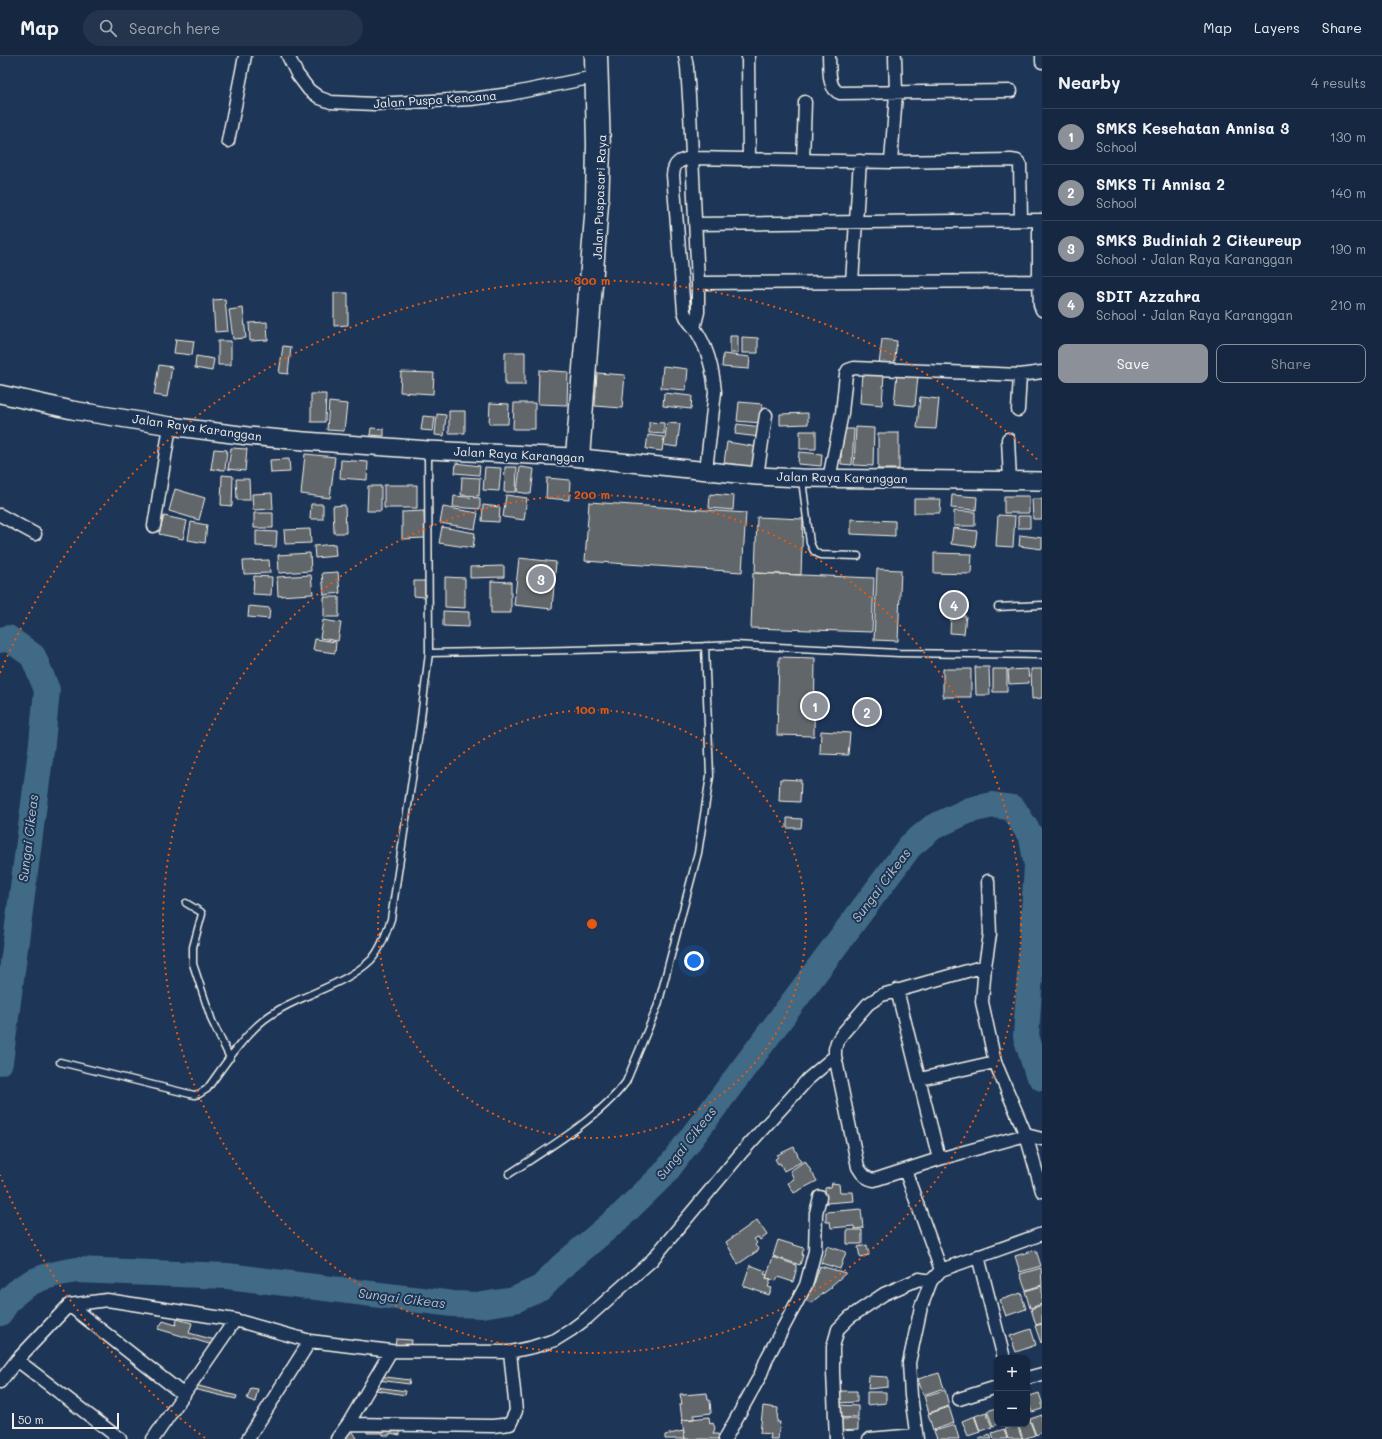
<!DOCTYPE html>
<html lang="en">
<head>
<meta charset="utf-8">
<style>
  body { margin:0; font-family:Mali,sans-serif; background:#23344c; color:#f1f3f6 }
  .controls { position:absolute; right:12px; bottom:12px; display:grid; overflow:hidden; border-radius:8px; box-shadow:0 1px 3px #0004 }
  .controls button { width:36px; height:36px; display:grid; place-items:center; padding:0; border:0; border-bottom:1px solid #35445a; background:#162841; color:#f1f3f6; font:20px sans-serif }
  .scale { position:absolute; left:12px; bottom:10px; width:107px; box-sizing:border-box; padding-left:4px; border:2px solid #f4f1e8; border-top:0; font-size:11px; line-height:14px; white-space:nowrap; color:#f4f1e8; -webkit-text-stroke:3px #1d3557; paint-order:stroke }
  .you { position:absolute; left:694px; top:905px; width:14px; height:14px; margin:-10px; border:3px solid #fff; border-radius:50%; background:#1a73e8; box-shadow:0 0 0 6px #1a73e833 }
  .badge { display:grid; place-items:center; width:26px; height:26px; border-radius:50%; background:#8c9099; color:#fff; font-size:13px; font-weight:700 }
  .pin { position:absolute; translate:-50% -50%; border:2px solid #fff; box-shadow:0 1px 4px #0006 }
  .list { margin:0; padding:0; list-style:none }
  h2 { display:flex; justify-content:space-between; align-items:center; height:52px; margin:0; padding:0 16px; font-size:17px }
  h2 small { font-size:13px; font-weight:400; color:#9ea6b1 }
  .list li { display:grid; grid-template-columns:26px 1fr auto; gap:12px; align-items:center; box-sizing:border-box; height:56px; padding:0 16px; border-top:1px solid #35445a }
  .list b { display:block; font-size:15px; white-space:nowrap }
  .list p { margin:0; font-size:13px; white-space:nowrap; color:#9ea6b1 }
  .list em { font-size:13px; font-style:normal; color:#9ea6b1 }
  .actions { display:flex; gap:8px; padding:12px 16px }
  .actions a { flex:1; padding:9px 0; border:1px solid #8c9099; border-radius:8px; text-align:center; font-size:14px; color:#8c9099 }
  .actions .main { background:#8c9099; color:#fff }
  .icon { flex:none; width:22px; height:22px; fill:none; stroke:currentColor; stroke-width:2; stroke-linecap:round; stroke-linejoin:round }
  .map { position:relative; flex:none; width:1042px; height:1383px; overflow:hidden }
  header { display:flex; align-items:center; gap:24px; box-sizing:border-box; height:56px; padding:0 20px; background:#162841; border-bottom:1px solid #35445a }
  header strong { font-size:19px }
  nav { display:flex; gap:22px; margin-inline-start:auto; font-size:14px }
  .search { width:280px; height:36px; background:#23344c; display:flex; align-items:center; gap:10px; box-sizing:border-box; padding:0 14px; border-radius:22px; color:#9ea6b1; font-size:15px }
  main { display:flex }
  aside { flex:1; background:#162841 }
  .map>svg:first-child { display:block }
</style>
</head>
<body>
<header>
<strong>Map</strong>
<div class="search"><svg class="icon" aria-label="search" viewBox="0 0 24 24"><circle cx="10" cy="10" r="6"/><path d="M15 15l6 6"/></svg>Search here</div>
<nav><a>Map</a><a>Layers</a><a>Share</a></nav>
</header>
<main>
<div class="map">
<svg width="1042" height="1383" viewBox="0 0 1042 1383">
  <rect width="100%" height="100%" fill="#1d3557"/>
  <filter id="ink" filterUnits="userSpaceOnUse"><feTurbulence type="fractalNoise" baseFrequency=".025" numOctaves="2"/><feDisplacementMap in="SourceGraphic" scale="8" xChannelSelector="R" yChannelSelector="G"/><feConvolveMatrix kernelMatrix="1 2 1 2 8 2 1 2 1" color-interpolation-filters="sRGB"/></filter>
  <g filter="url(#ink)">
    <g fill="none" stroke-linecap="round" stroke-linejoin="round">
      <path stroke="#406b86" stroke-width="26" d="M 0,584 L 8,582 L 33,600 L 47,634 L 42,687 L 0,1006
        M 0,1257 C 17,1226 44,1219 77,1214 L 227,1220 L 453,1248 L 482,1249 L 514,1244 L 541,1232 L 561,1211 L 622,1159 L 665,1117 L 910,790 L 933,771 L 970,754 L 993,749 L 1013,752 L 1032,782 L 1037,810 L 1026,980 L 1037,1016 L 1042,1022"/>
    </g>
    <path fill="#60666b" stroke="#f4f1e8" d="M 334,237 L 348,237 L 348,269 L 334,270 Z
      M 225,243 L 228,275 L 215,276 L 213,244 Z
      M 243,252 L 246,282 L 233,283 L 229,254 Z
      M 267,266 L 268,284 L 250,285 L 249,267 Z
      M 730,280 L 738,280 L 738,297 L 730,297 Z
      M 742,281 L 758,282 L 758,297 L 742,297 Z
      M 176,283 L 194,285 L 192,299 L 174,297 Z
      M 882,283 L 897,285 L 894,311 L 879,309 Z
      M 218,285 L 231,285 L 231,309 L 218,309 Z
      M 283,290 L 291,291 L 288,318 L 279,317 Z
      M 505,296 L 525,296 L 525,329 L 505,329 Z
      M 723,298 L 750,301 L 749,313 L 722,311 Z
      M 196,300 L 214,303 L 212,315 L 195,312 Z
      M 159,309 L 172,311 L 167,341 L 154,339 Z
      M 663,310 L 688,313 L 686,334 L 661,332 Z
      M 539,314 L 568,316 L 567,349 L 538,348 Z
      M 401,316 L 434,317 L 433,338 L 400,336 Z
      M 862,316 L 884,318 L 882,349 L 860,347 Z
      M 597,317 L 625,319 L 622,352 L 595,350 Z
      M 897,318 L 918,320 L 915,350 L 894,348 Z
      M 664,337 L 692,340 L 691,353 L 663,350 Z
      M 311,338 L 326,338 L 325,366 L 311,366 Z
      M 920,341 L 939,343 L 936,373 L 917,372 Z
      M 329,346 L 347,348 L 344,375 L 327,374 Z
      M 739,346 L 762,348 L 761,367 L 737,365 Z
      M 490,347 L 509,348 L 508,368 L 489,368 Z
      M 514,347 L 535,347 L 535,373 L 513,373 Z
      M 449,355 L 465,355 L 465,377 L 449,377 Z
      M 808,357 L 808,368 L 780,369 L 780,358 Z
      M 437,358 L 446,359 L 444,380 L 435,379 Z
      M 423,360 L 435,361 L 433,375 L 421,374 Z
      M 649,366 L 664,367 L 664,378 L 649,377 Z
      M 667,367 L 680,368 L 677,391 L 664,389 Z
      M 737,368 L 761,371 L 759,381 L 735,378 Z
      M 856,371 L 874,372 L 873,410 L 854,409 Z
      M 371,372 L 384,373 L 384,380 L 370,379 Z
      M 842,373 L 854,373 L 852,409 L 841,408 Z
      M 800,375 L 816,375 L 816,393 L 800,393 Z
      M 878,377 L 899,377 L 899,413 L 878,413 Z
      M 648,379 L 664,381 L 662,395 L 646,393 Z
      M 727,386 L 758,391 L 754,411 L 724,407 Z
      M 231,392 L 247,393 L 245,415 L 228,413 Z
      M 214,393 L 227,394 L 225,414 L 211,413 Z
      M 799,396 L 822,398 L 821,410 L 798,408 Z
      M 305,398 L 335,401 L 330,442 L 301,438 Z
      M 289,403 L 290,416 L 271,417 L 270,404 Z
      M 341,404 L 368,406 L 367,424 L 340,422 Z
      M 456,407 L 480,410 L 479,419 L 455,417 Z
      M 485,411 L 501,412 L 499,435 L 483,434 Z
      M 505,411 L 517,411 L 516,436 L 504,436 Z
      M 520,411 L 534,413 L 531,438 L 517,436 Z
      M 222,419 L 233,420 L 232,450 L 221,449 Z
      M 462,421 L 480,422 L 479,440 L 461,439 Z
      M 547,422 L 570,424 L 569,444 L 546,442 Z
      M 236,423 L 249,423 L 250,444 L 237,444 Z
      M 384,429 L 417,429 L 417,452 L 384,452 Z
      M 368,430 L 381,430 L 381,455 L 367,455 Z
      M 175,433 L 205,442 L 199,464 L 169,455 Z
      M 272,437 L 273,453 L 253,454 L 252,438 Z
      M 710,438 L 734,440 L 733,454 L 709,452 Z
      M 506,439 L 527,442 L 524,464 L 503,461 Z
      M 952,439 L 977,441 L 976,454 L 951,452 Z
      M 454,440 L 480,442 L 480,453 L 453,451 Z
      M 1004,440 L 1029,440 L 1029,457 L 1004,457 Z
      M 914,443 L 941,443 L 940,457 L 914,457 Z
      M 1032,443 L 1042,443 L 1042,463 L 1033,463 Z
      M 589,446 L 746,457 L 742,516 L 585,505 Z
      M 311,448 L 323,448 L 323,463 L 310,463 Z
      M 345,449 L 346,477 L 334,477 L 333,450 Z
      M 483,449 L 500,451 L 499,466 L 482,465 Z
      M 443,451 L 478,457 L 475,473 L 440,467 Z
      M 424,455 L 425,482 L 402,483 L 402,456 Z
      M 954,455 L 975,456 L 975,470 L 954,470 Z
      M 254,457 L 273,457 L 273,472 L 254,472 Z
      M 998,459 L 1015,460 L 1013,491 L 996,490 Z
      M 164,460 L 187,465 L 183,483 L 159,478 Z
      M 1018,460 L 1030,460 L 1030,472 L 1018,472 Z
      M 757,461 L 803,463 L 801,519 L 755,517 Z
      M 851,463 L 895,465 L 895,480 L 851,478 Z
      M 191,466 L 207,469 L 205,487 L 188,484 Z
      M 442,471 L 475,477 L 473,492 L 439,487 Z
      M 953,472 L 977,475 L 975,491 L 951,488 Z
      M 310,473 L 311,487 L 285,488 L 284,474 Z
      M 256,475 L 277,476 L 276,491 L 256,490 Z
      M 1020,479 L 1042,482 L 1042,493 L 1019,490 Z
      M 335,488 L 336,500 L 315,502 L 314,490 Z
      M 310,497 L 311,515 L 279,517 L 278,499 Z
      M 934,497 L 972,498 L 971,518 L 934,517 Z
      M 519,502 L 556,506 L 552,553 L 514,549 Z
      M 269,504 L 270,517 L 244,518 L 243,505 Z
      M 504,510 L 504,521 L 470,522 L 470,511 Z
      M 877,513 L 901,514 L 898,585 L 874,584 Z
      M 338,516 L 340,537 L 324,539 L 322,517 Z
      M 753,517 L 874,522 L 872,576 L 751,572 Z
      M 311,519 L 313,538 L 278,540 L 277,521 Z
      M 254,520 L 272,521 L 271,539 L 253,538 Z
      M 445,521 L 465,522 L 465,552 L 445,551 Z
      M 414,525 L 425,525 L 425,541 L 414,540 Z
      M 491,525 L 511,526 L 511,557 L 491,557 Z
      M 324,541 L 339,541 L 339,561 L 324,561 Z
      M 249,550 L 270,552 L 269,563 L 248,561 Z
      M 443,555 L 469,556 L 469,571 L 443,570 Z
      M 951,559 L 966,560 L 964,578 L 950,577 Z
      M 323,564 L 341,567 L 338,585 L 320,582 Z
      M 315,583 L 336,586 L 335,597 L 313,594 Z
      M 779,601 L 815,602 L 814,680 L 777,679 Z
      M 975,611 L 989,611 L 990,639 L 976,639 Z
      M 943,613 L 971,613 L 971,641 L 943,641 Z
      M 993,613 L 1007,613 L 1007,636 L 993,636 Z
      M 1028,613 L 1029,627 L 1009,628 L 1008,614 Z
      M 1031,613 L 1042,613 L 1042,642 L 1032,643 Z
      M 821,675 L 850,677 L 848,699 L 820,698 Z
      M 780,723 L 801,724 L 800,746 L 779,745 Z
      M 787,762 L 802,763 L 801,772 L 787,772 Z
      M 794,1091 L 801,1106 L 784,1115 L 780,1107 L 778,1108 L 775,1103 L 778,1101 L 777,1099 Z
      M 805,1105 L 817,1125 L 794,1137 L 788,1127 L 794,1123 L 790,1115 Z
      M 832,1127 L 839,1128 L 840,1136 L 853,1136 L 854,1145 L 826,1147 L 825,1132 L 831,1131 Z
      M 861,1153 L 863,1172 L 855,1173 L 854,1170 L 831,1172 L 830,1166 L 826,1166 L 826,1156 Z
      M 757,1164 L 767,1179 L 760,1184 L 758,1181 L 754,1183 L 757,1187 L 755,1189 L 759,1194 L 738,1208 L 726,1186 Z
      M 847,1174 L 862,1174 L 862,1188 L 847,1188 Z
      M 778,1184 L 804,1192 L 802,1198 L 803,1199 L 800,1209 L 773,1200 Z
      M 867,1189 L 869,1199 L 860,1201 L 858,1191 Z
      M 827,1190 L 846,1196 L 840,1213 L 821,1207 Z
      M 1036,1194 L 1041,1210 L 1020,1216 L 1015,1200 Z
      M 773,1201 L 796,1209 L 796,1215 L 793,1226 L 778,1221 L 776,1225 L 766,1222 Z
      M 750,1209 L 766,1215 L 764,1218 L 767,1219 L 766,1222 L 771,1223 L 768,1231 L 772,1232 L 769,1239 L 743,1230 Z
      M 820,1210 L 846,1217 L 831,1230 L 832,1231 L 824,1237 L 823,1237 L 811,1247 L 805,1244 L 814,1228 Z
      M 1041,1212 L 1042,1229 L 1026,1234 L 1020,1218 Z
      M 1042,1230 L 1042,1248 L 1030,1252 L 1025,1235 Z
      M 1021,1237 L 1026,1253 L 1006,1260 L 1000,1244 Z
      M 1042,1249 L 1042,1267 L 1036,1269 L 1031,1253 Z
      M 177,1263 L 192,1267 L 189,1277 L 215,1284 L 213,1289 L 158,1273 L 163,1265 L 176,1269 Z
      M 1042,1268 L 1042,1286 L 1041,1287 L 1035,1270 Z
      M 1031,1273 L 1036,1289 L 1016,1296 L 1010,1280 Z
      M 396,1283 L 412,1284 L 411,1294 L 395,1293 Z
      M 939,1317 L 944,1332 L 923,1339 L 918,1323 Z
      M 378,1320 L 410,1324 L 409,1328 L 378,1324 Z
      M 869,1320 L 888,1321 L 888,1331 L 868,1333 Z
      M 195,1329 L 237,1340 L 236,1343 L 193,1333 Z
      M 377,1331 L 406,1335 L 405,1339 L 376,1334 Z
      M 251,1332 L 258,1333 L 255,1346 L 247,1343 Z
      M 945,1334 L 949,1350 L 929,1357 L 924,1340 Z
      M 838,1335 L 857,1335 L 857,1346 L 837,1347 Z
      M 867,1336 L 886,1336 L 886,1347 L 867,1349 Z
      M 707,1337 L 708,1344 L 710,1344 L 711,1357 L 694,1359 L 694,1363 L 682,1364 L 680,1348 L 682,1348 L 680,1338 L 683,1338 L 683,1339 Z
      M 1039,1337 L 1042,1346 L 1042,1353 L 1032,1356 L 1027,1341 Z
      M 838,1349 L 858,1350 L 858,1361 L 838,1362 Z
      M 763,1350 L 778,1352 L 777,1366 L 780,1366 L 778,1383 L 770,1383 L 771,1378 L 760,1377 Z
      M 949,1351 L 954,1367 L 933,1374 L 928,1358 Z
      M 997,1352 L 997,1368 L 999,1368 L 993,1370 L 987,1355 Z
      M 986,1356 L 992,1371 L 980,1375 L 975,1360 Z
      M 1042,1359 L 1042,1376 L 1036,1379 L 1030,1363 Z
      M 974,1360 L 980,1376 L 968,1380 L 962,1365 Z
      M 709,1361 L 710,1368 L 713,1367 L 715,1372 L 713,1378 L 718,1378 L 719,1383 L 685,1383 L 682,1364 Z
      M 839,1363 L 858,1363 L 858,1374 L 839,1375 Z
      M 1029,1363 L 1035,1379 L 1023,1383 L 1018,1368 L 1027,1368 L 1027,1364 Z
      M 955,1369 L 959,1383 L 937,1383 L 934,1375 Z
      M 1017,1369 L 1022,1383 L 1008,1383 L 1005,1373 Z
      M 351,1373 L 357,1382 L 355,1383 L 346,1383 L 343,1379 Z
      M 367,1373 L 400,1374 L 400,1379 L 390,1377 L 390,1379 L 383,1379 L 383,1377 L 367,1377 Z
      M 1004,1373 L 1007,1383 L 994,1383 L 992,1377 Z
      M 683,1375 L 685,1383 L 665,1383 L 665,1379 Z
      M 990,1378 L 992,1383 L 979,1383 L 979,1382 Z"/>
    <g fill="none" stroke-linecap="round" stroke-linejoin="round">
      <defs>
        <path id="lane" d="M 802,424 L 810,487 L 814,495 L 820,499 L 858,500
          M 998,551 L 1042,549
          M 429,597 L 662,592 L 734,589 L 899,597 L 1042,599
          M 186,847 L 201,856 L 202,858 L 193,891 L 193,908 L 212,965 L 230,1002
          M 60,1006 L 194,1039 L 199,1038 L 207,1033 C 223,1011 243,980 265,963 C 296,939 343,931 371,904 C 381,893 386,877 391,863 L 420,670 L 429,597 L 428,395
          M 509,1118 C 547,1093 599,1062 626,1026 L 658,949 L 698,797 L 710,720 L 705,590"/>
        <path id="street" d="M 288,0 L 297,18 L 309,34 L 320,42 L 331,46 L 374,48 L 471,43 L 510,38 L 599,20
          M 685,0 L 687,11 L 690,56 L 698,227 L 698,256 L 694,272
          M 748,0 L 749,104
          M 829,0 C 830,11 827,33 840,37 L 1011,35
          M 1042,0 L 1042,6
          M 228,85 L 245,0
          M 803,104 L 805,46
          M 891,106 L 896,38 L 895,0
          M 1039,165 L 1039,225 L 1040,249 L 1042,254
          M 695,168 L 1042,164
          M 852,226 L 860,105
          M 698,227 L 1039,225
          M 1018,354 L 1020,319
          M 1008,383 L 1010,425
          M 572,401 L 592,148 L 593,88 L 591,0
          M 583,402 L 602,148 L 604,92 L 601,0
          M 706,414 L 715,336 C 713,313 708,292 695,273 C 690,266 686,264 684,255 L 673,119 C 674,106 680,104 692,102 L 891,106 L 1011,104 L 1017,105 L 1020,108 L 1021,164
          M 757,420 L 766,359
          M 829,423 L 842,357 L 846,318 L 848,314 L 854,312 L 1020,319 L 1042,316
          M 0,459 L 35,478
          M 154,470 L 170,370
          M 988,825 L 990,878 L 985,910 L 982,946 L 995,1006 L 1026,1079 L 1042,1135
          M 985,910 L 882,939 L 868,948 L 842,978 L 837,986 L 835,993 L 835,1000 L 858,1111 C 862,1118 866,1123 874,1124 L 939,1103 L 1026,1079 L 1042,1083
          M 897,934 L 939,1103
          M 920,1023 L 995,1006
          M 905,1114 L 941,1214
          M 978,1200 L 1004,1302
          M 69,1249 L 184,1339
          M 391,1295 L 348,1368 L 493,1370 L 510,1368 L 516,1355 L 510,1296
          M 17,1304 L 120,1383
          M 1027,1322 L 1042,1318
          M 0,1326 L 17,1304 L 69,1249 L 107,1244 L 235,1264 L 310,1285
          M 959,1343 L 997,1331
          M 153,1383 L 235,1264
          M 248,1383 L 310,1285 L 391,1295 L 510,1296 L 533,1291 L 555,1284 L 571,1274 L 587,1262 L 652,1204 L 742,1096 L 808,1023 L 835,1000
          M 337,1383 L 348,1368
          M 725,1383 L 760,1320 L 767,1302 L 806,1229 L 815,1195 L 816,1157 L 820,1141
          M 836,1383 L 833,1316 L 833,1291 L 838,1273 L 850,1261 L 884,1238 L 919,1223 L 931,1225
          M 869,1383 L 916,1379
          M 917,1383 L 911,1340 L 909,1307 L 921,1251 L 931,1225 L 941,1214 L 1042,1178"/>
        <path id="secondary" d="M 0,338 L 72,354 L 170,370 L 248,380 L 304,385 L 428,394 L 572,401 L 757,420 L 801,422 L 1042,425"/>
      </defs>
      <use href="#lane" stroke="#f4f1e8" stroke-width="9"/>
      <use href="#street" stroke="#f4f1e8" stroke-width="15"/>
      <use href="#secondary" stroke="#f4f1e8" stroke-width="20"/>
      <use href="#lane" stroke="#1d3557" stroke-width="6"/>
      <use href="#street" stroke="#1d3557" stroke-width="12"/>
      <use href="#secondary" stroke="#1d3557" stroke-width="17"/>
    </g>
  </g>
  <g fill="none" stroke="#e8590c" stroke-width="2" stroke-dasharray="2 4">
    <circle cx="592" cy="868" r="214"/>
    <circle cx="592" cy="868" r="429"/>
    <path d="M205 1382A643 643 0 0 1 0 1119M0 617A643 643 0 0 1 1039 405"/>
  </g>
  <g text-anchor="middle" stroke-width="4" stroke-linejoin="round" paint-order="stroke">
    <g font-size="12" fill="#f4f1e8" stroke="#1d3557">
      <text transform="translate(435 44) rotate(-4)" y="4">Jalan Puspa Kencana</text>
      <text transform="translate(600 141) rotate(-88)" y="4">Jalan Puspasari Raya</text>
      <text transform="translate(197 372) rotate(8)" y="4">Jalan Raya Karanggan</text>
      <text transform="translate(519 399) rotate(3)" y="4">Jalan Raya Karanggan</text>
      <text transform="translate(842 422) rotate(1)" y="4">Jalan Raya Karanggan</text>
    </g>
    <g font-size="13" font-style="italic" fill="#b5c2c6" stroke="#1d3557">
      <text transform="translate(28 782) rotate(-83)" y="5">Sungai Cikeas</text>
      <text transform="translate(881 829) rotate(-53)" y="5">Sungai Cikeas</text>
      <text transform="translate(686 1087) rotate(-52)" y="5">Sungai Cikeas</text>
      <text transform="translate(402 1242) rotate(7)" y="5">Sungai Cikeas</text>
    </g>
  </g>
  <circle cx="592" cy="868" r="6" fill="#e8590c" stroke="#1d3557" stroke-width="2"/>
  <g font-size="12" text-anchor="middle" font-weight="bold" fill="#e8590c" stroke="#1d3557" stroke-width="4" stroke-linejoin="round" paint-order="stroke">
    <text x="592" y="229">300 m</text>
    <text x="592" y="443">200 m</text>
    <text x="592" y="658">100 m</text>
  </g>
</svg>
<div class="controls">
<button>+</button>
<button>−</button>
</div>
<div class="scale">50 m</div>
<div class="you"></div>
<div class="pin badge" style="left:815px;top:650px">1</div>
<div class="pin badge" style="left:867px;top:656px">2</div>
<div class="pin badge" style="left:541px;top:523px">3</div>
<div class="pin badge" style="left:954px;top:549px">4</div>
</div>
<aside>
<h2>Nearby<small>4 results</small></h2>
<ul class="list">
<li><span class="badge">1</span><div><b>SMKS Kesehatan Annisa 3</b><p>School</p></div><em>130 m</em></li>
<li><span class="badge">2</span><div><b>SMKS Ti Annisa 2</b><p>School</p></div><em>140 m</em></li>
<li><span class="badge">3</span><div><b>SMKS Budiniah 2 Citeureup</b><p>School · Jalan Raya Karanggan</p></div><em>190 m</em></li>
<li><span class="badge">4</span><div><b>SDIT Azzahra</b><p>School · Jalan Raya Karanggan</p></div><em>210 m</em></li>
</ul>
<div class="actions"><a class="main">Save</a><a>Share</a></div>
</aside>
</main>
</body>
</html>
